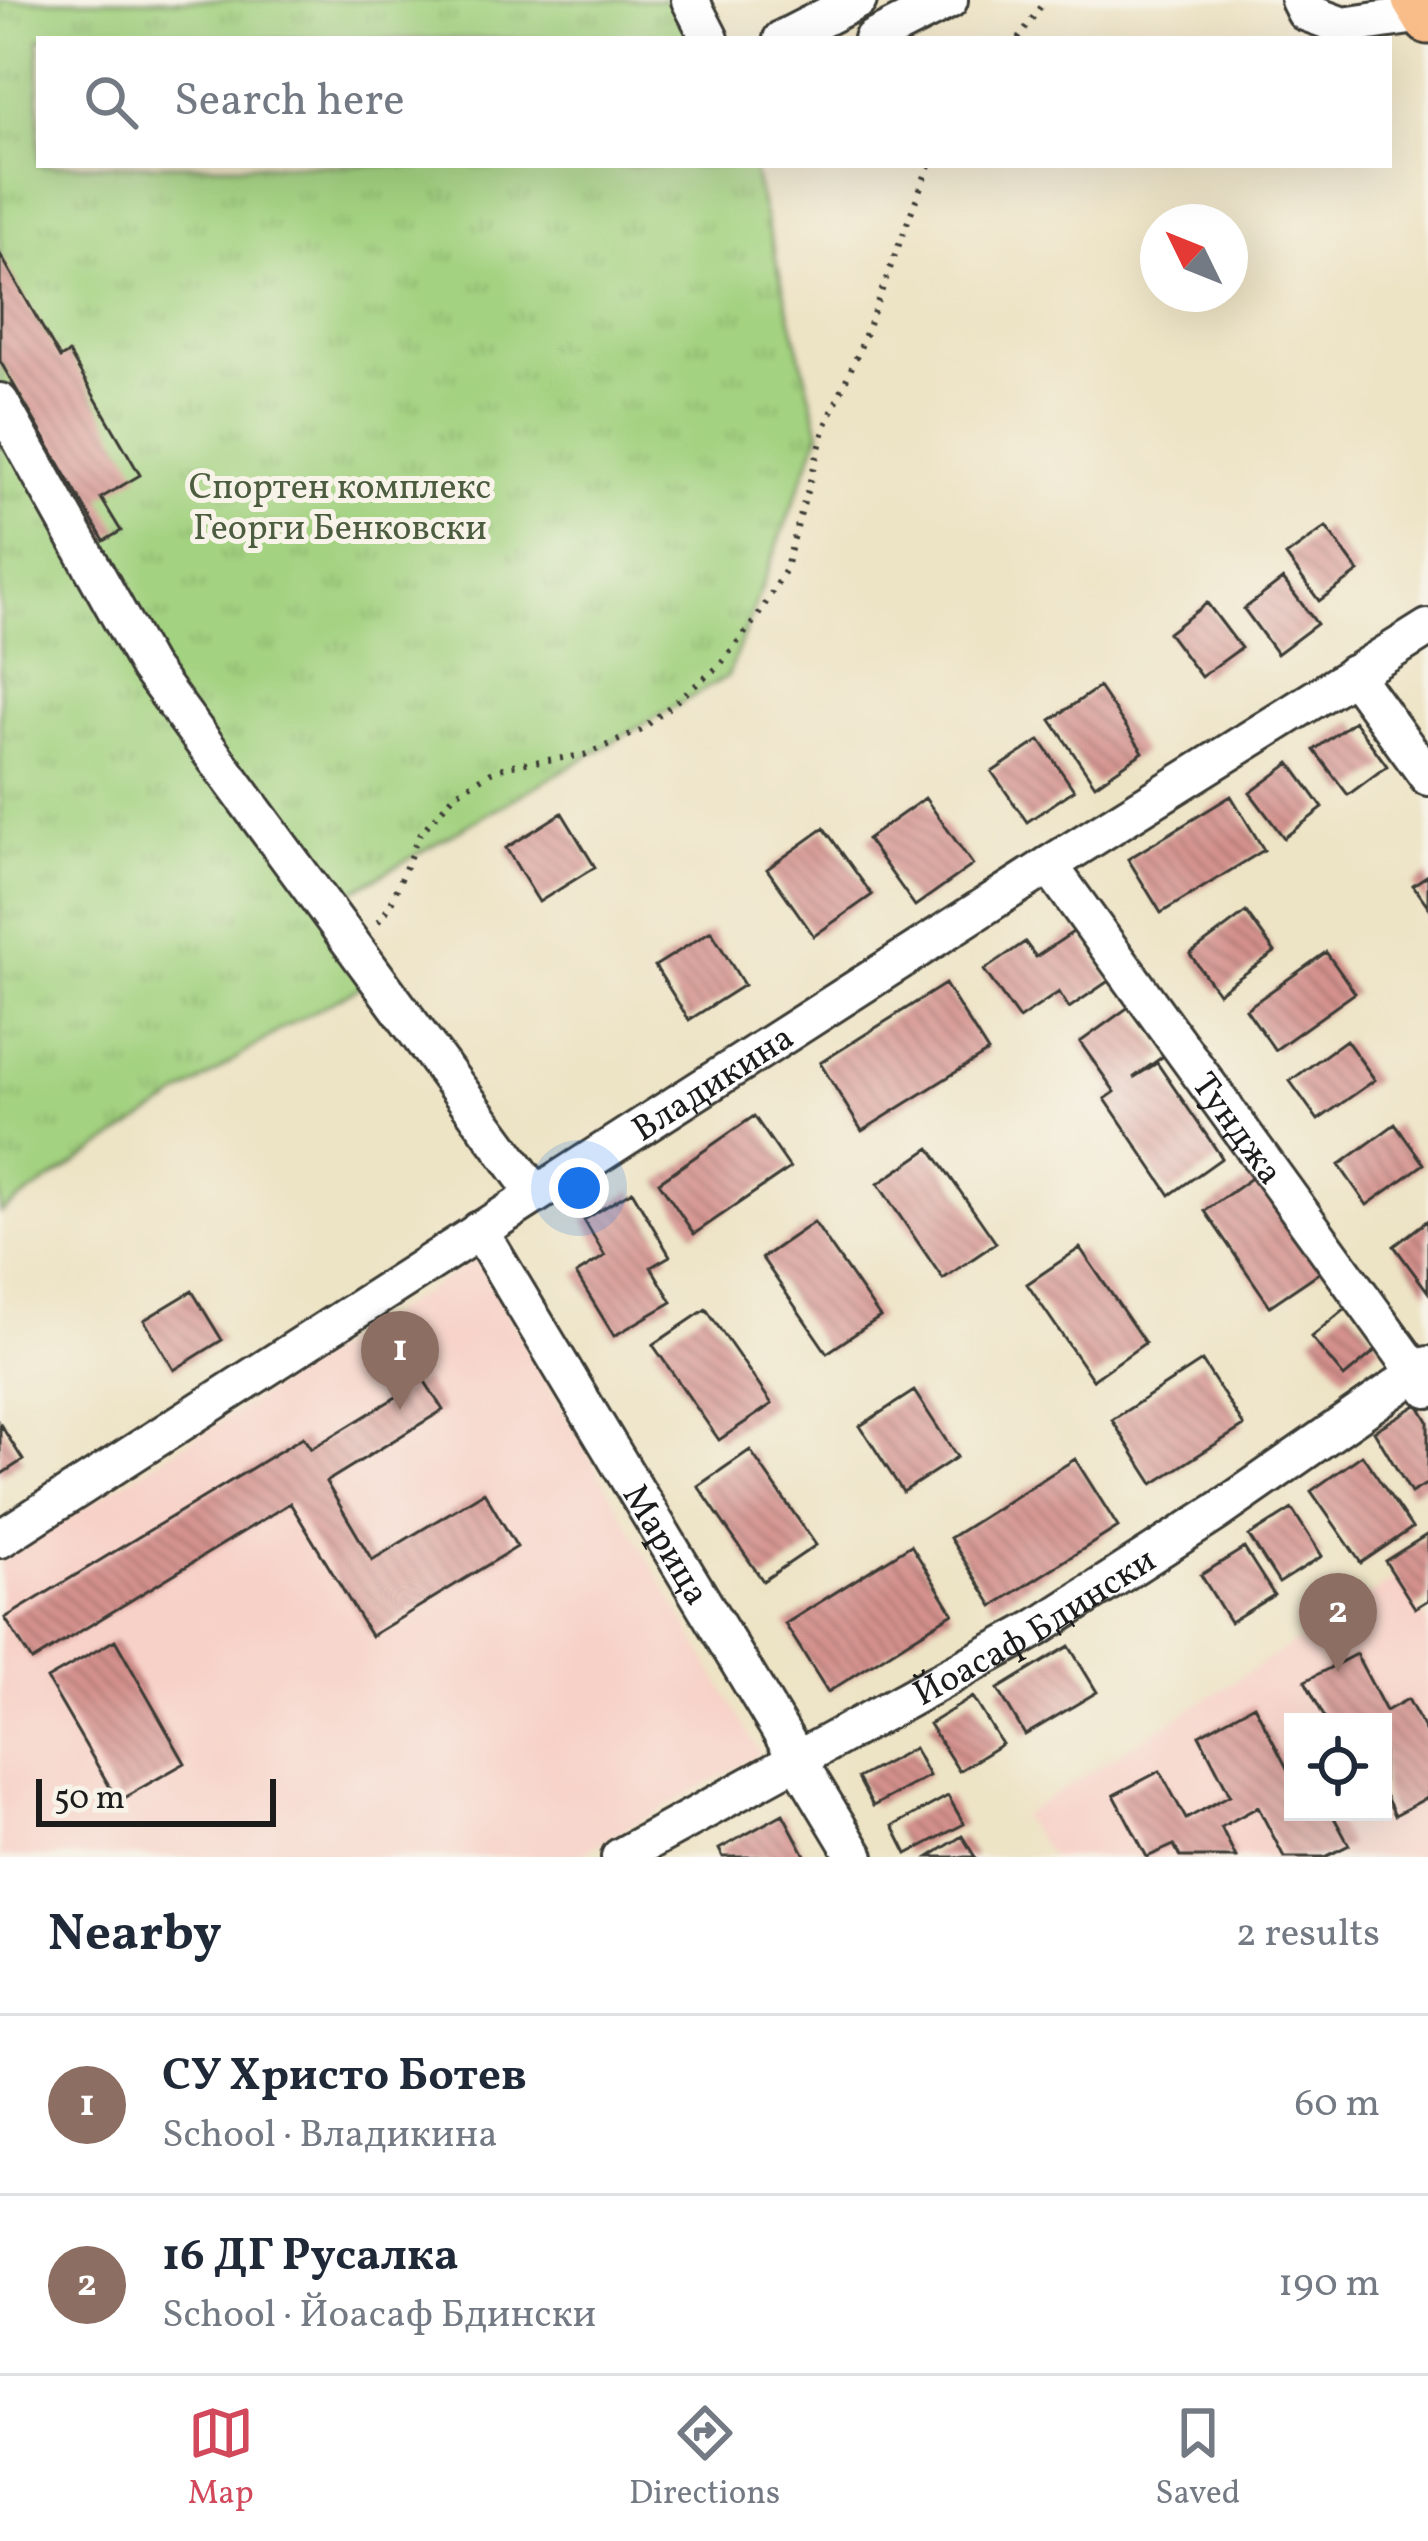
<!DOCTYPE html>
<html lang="en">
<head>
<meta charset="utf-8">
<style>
  body { margin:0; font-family:Vollkorn,serif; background:#f2f2f3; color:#1f2937 }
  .controls { position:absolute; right:36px; bottom:36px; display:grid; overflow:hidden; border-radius:0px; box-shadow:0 12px 48px #0002 }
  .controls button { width:108px; height:108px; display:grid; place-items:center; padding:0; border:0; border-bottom:3px solid #e0e1e3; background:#fff; color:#1f2937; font:60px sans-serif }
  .compass { position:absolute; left:1140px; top:204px; width:108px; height:108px; border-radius:50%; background:#fff; box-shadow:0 12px 48px #0002; rotate:313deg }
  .scale { position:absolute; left:36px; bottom:30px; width:240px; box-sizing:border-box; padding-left:12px; border:6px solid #1c1c1c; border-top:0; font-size:33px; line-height:42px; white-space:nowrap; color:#1c1c1c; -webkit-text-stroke:9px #f7f3e8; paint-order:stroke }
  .you { position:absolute; left:579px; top:1188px; width:42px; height:42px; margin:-30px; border:9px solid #fff; border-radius:50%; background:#1a73e8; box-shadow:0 0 0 18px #1a73e833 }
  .badge { display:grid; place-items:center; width:78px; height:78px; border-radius:50%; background:#d1495b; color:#fff; font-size:39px; font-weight:700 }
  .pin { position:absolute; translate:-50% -99px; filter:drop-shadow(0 3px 6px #0008) }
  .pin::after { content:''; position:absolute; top:63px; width:42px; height:36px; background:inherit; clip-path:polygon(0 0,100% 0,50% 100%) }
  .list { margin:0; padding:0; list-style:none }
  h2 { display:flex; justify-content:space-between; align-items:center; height:156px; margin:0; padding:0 48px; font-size:51px }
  h2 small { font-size:39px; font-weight:400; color:#747a83 }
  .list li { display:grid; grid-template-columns:78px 1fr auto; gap:36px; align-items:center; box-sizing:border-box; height:180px; padding:0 48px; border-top:3px solid #e0e1e3 }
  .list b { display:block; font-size:45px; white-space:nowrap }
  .list p { margin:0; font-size:39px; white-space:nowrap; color:#747a83 }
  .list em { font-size:39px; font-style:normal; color:#747a83 }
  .icon { flex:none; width:66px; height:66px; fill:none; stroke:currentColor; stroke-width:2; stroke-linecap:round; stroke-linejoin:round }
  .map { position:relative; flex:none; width:1428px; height:1857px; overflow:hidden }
  .search { position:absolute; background:#fff; box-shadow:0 12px 48px #0002; left:36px; right:36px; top:36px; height:132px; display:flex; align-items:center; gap:30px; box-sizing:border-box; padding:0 42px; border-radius:0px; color:#747a83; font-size:45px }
  .sheet { height:516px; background:#fff }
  nav { display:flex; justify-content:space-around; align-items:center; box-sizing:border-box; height:168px; border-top:3px solid #e0e1e3; background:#fff; font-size:33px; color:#747a83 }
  nav a { display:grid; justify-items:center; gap:6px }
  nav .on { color:#d1495b }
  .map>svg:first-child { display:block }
</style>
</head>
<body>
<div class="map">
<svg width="1428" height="1857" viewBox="0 0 1428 1857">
  <defs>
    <pattern id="park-tufts" width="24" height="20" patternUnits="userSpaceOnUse" patternTransform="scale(3)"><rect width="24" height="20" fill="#a3d280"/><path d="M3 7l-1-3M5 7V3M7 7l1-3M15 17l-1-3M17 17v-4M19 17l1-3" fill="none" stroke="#8cb46e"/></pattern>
    <pattern id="building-back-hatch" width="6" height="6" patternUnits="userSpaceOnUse" patternTransform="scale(3)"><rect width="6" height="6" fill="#d4918d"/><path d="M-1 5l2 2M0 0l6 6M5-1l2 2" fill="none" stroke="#ab7672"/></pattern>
  </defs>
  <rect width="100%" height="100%" fill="#f7f3e8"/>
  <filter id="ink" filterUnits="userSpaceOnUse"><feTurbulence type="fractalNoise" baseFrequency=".00833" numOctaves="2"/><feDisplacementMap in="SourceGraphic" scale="24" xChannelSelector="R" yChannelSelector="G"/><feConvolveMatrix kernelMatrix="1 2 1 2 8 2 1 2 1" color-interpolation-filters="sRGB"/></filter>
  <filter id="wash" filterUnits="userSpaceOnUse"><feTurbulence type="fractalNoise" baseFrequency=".004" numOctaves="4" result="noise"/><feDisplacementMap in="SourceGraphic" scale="48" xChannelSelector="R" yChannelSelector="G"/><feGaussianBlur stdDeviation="2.7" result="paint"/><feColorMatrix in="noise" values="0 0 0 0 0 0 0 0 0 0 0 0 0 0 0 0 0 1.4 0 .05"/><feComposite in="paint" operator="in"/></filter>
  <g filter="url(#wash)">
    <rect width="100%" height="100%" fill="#ede3c5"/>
    <path fill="#f7d1c8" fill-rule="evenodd" d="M 476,1259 L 760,1754 L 575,1857 L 0,1857 L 0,1561 Z
      M 1397,1578 L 1428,1623 L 1428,1857 L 1051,1857 L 1021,1816 ZM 1293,1722 L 1383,1722 L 1383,1812 L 1293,1812 Z"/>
    <path fill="url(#park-tufts)" stroke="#60774e" stroke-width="3" d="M 0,0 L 677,0 L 697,39 L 39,39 L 39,165 L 752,165 L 820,433 L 728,676 L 325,907 L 377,978 L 283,1028 L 0,1213 Z"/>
    <g id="blocks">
      <path fill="url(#building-back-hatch)" d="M 0,254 L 60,358 L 69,353 L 140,475 L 101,498 L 121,531 L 104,541 L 0,361 Z
        M 1326,527 L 1359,572 L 1319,601 L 1286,556 Z
        M 1283,579 L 1317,624 L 1277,654 L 1244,609 Z
        M 1207,603 L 1241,648 L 1201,677 L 1168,633 Z
        M 1099,687 L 1143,752 L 1095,785 L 1051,720 Z
        M 1354,721 L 1387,766 L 1348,795 L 1314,750 Z
        M 1040,740 L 1074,790 L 1027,822 L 992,772 Z
        M 1290,763 L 1323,808 L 1284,838 L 1250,793 Z
        M 1231,796 L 1264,850 L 1161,913 L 1128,859 Z
        M 925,798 L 973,865 L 915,906 L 867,839 Z
        M 562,813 L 595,867 L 539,902 L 506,848 Z
        M 824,828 L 872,895 L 814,936 L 767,869 Z
        M 1428,875 L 1428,906 L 1413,885 Z
        M 1246,912 L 1275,952 L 1218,993 L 1190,954 Z
        M 1076,930 L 1110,980 L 1069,1008 L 1059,992 L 1019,1019 L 984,970 L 1025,942 L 1036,957 Z
        M 711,931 L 744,985 L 689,1020 L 655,966 Z
        M 1326,952 L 1355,993 L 1275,1050 L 1246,1009 Z
        M 945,984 L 988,1052 L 862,1131 L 820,1063 Z
        M 1130,1006 L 1165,1055 L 1133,1078 L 1157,1063 L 1222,1158 L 1170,1195 L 1105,1099 L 1115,1092 L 1080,1042 Z
        M 1346,1040 L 1375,1080 L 1318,1120 L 1290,1081 Z
        M 754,1116 L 790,1168 L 694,1234 L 659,1182 Z
        M 1395,1124 L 1424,1164 L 1367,1205 L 1339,1165 Z
        M 930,1148 L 996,1243 L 943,1279 L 878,1184 Z
        M 1257,1174 L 1323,1270 L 1270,1306 L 1205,1211 Z
        M 632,1191 L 670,1256 L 651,1267 L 672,1302 L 614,1336 L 576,1274 L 605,1256 L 584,1220 Z
        M 1428,1220 L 1428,1292 L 1394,1246 Z
        M 814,1222 L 880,1317 L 827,1353 L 762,1258 Z
        M 1080,1248 L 1145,1343 L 1093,1380 L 1027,1284 Z
        M 192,1291 L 222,1340 L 174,1370 L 144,1320 Z
        M 1348,1306 L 1381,1346 L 1344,1377 L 1311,1337 Z
        M 706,1309 L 772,1404 L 719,1440 L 653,1345 Z
        M 1202,1361 L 1244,1426 L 1153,1484 L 1112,1420 Z
        M 424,1380 L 443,1410 L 326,1482 L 372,1560 L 484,1492 L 517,1547 L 371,1636 L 290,1503 L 32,1661 L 5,1618 L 303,1437 L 311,1449 Z
        M 914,1391 L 957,1457 L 903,1492 L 860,1426 Z
        M 1418,1404 L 1428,1421 L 1428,1483 L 1411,1493 L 1374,1431 Z
        M 0,1424 L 23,1460 L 0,1475 Z
        M 750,1450 L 816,1545 L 763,1581 L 698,1486 Z
        M 1362,1455 L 1412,1528 L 1361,1563 L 1311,1491 Z
        M 1075,1459 L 1118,1527 L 993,1606 L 950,1538 Z
        M 1292,1509 L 1322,1556 L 1279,1583 L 1249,1536 Z
        M 1428,1534 L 1428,1600 L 1415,1608 L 1385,1561 Z
        M 911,1545 L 953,1613 L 828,1692 L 785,1624 Z
        M 1244,1548 L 1274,1595 L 1230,1622 L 1201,1575 Z
        M 115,1640 L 185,1763 L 118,1801 L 47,1679 Z
        M 1069,1646 L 1097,1692 L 1025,1735 L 998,1689 Z
        M 1356,1654 L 1386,1711 L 1408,1699 L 1428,1736 L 1428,1797 L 1395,1815 L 1383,1791 L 1383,1722 L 1327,1722 L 1305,1681 Z
        M 973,1697 L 1002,1744 L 959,1771 L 929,1724 Z
        M 1254,1705 L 1289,1772 L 1293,1770 L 1293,1812 L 1331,1812 L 1349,1845 L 1325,1857 L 1284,1857 L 1258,1807 L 1221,1827 L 1236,1857 L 1180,1857 L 1174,1845 L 1147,1857 L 1114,1795 L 1160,1771 L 1186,1819 L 1230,1795 L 1199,1735 Z
        M 914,1748 L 929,1776 L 873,1806 L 858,1778 Z
        M 948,1796 L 964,1824 L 907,1854 L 893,1826 Z
        M 783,1814 L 806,1857 L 723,1857 L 719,1849 Z
        M 962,1836 L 975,1857 L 929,1857 Z"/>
    </g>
  </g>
  <g filter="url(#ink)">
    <use href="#blocks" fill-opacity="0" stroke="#3b3a35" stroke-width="3"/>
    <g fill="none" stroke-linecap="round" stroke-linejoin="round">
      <defs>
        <g id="minor">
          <path d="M 690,0 L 710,39"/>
          <path d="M 1299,0 L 1305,12 L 1343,26 L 1423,14"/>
          <path d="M 782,39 L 858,0"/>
          <path d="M 872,39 L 949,0"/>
          <path d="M 0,402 L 148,667 L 535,1193"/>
          <path d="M 1353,674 L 1428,777"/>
          <path id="s1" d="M 1049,865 L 1428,1389"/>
          <path id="s2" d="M 479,1230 L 856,1857"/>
          <path id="s3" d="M 0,1539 L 1049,865 L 1428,628"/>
          <path id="s4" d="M 620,1857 L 1037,1628 L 1217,1512 L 1428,1365"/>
        </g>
        <path id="major" d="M 1415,0 L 1428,21"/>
      </defs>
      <use href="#minor" stroke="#3b3a35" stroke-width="42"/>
      <use href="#major" stroke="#3b3a35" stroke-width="51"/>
      <path stroke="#3b3a35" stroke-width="6" stroke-dasharray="3 9" stroke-linecap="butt" d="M 1018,39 L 1045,0
        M 378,922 L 390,906 L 419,835 L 455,794 L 491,772 L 512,765 L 584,755 L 640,731 L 719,666 L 758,616 L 785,571 L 825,427 L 859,351 L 929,165"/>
      <use href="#minor" stroke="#fff" stroke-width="36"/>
      <use href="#major" stroke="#f8bd89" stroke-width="45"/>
    </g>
  </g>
  <g text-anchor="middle" stroke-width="10" stroke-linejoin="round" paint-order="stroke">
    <g font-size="36" fill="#4b5c3f" stroke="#f7f3e8">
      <text x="340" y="498">Спортен комплекс<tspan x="340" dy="41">Георги Бенковски</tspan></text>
    </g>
    <g font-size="36" fill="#1c1c1c" stroke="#f7f3e8">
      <text dy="13" stroke="none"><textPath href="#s3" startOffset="846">Владикина</textPath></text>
      <text dy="13" stroke="none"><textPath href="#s1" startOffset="324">Тунджа</textPath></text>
      <text dy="13" stroke="none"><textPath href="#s2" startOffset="366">Марица</textPath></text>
      <text dy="13" stroke="none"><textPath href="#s4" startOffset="474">Йоасаф Бдински</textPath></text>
    </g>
  </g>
</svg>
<div class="controls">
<button><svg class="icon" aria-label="locate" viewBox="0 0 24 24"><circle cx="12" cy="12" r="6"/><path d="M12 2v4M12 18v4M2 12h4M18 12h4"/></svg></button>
</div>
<svg class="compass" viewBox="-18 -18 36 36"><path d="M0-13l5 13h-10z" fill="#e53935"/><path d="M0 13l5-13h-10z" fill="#747a83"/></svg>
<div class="scale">50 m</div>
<div class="you"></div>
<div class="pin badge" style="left:400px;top:1410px;background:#8d6e63">1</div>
<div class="pin badge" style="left:1338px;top:1672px;background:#8d6e63">2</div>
<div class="search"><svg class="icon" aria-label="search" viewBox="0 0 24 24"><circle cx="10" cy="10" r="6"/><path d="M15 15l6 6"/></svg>Search here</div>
</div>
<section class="sheet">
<h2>Nearby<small>2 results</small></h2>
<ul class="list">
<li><span class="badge" style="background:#8d6e63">1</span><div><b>СУ Христо Ботев</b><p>School · Владикина</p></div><em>60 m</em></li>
<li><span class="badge" style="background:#8d6e63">2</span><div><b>16 ДГ Русалка</b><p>School · Йоасаф Бдински</p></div><em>190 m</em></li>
</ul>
</section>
<nav>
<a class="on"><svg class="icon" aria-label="map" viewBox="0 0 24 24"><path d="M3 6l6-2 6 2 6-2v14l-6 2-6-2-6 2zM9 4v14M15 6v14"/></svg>Map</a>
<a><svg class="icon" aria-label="directions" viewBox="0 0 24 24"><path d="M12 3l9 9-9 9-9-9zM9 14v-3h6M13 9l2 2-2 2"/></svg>Directions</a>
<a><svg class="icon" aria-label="saved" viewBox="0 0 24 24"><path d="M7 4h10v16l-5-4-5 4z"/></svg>Saved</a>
</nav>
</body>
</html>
